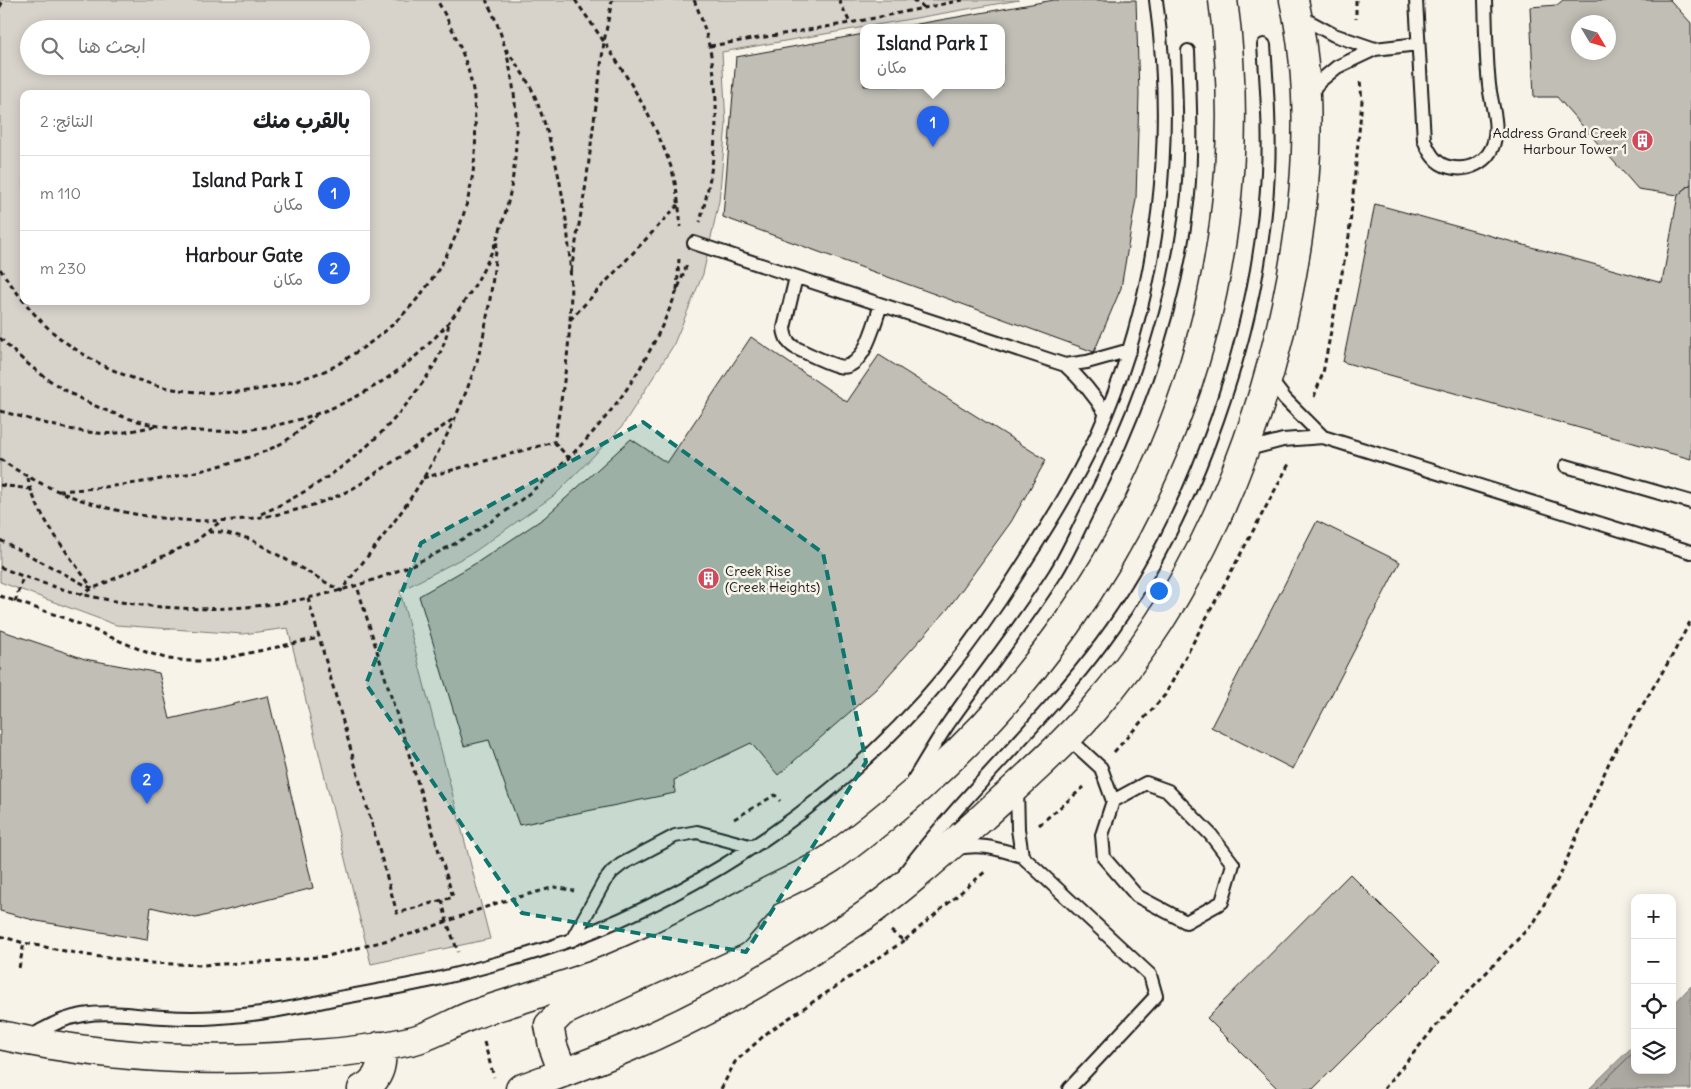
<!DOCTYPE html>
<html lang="ar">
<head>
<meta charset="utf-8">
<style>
  body { margin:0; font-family:Delius,"Playpen Sans Arabic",sans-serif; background:#f6f6f6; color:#202124; direction:rtl }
  .controls { position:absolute; right:15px; bottom:15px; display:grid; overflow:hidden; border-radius:10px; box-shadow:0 2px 12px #0003 }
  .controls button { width:45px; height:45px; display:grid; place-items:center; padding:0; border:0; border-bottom:1px solid #e0e0e0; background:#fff; color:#202124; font:25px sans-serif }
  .compass { position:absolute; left:1571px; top:15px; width:45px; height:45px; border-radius:50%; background:#fff; box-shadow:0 2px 12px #0003; rotate:128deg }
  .you { position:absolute; left:1158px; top:590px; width:18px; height:18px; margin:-12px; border:4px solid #fff; border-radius:50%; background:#1a73e8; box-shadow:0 0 0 8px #1a73e833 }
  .badge { display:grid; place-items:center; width:32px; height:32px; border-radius:50%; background:#2563eb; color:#fff; font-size:16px; font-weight:700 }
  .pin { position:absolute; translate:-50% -41px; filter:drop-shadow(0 1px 2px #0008) }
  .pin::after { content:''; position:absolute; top:26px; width:18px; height:15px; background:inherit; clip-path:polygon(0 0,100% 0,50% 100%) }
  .popup { position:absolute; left:860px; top:24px; width:145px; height:65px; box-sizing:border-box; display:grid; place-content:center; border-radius:10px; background:#fff; filter:drop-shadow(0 1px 4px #0005); font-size:16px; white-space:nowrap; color:#757577 }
  .popup b { font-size:19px; color:#202124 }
  .popup::after { content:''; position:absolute; left:50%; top:100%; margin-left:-10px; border:10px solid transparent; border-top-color:#fff }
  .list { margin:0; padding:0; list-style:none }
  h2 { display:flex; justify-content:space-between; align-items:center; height:65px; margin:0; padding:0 20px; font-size:21px }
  h2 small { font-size:16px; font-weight:400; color:#757577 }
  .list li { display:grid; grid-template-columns:32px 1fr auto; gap:15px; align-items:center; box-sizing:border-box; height:75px; padding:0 20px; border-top:1px solid #e0e0e0 }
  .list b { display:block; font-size:19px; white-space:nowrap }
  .list p { margin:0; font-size:16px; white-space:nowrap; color:#757577 }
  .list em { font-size:16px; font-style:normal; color:#757577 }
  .icon { flex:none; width:28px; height:28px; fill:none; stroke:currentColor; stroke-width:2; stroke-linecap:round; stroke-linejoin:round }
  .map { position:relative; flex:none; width:1691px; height:1089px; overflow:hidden; direction:ltr }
  .search { position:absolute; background:#fff; box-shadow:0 2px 12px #0003; left:20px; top:20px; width:350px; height:55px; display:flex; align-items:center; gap:12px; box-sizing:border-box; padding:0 18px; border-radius:28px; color:#757577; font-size:19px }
  .panel { position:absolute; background:#fff; box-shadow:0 2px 12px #0003; left:20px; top:90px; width:350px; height:215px; border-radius:10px; direction:rtl }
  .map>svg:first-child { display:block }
</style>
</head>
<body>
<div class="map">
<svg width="1691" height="1089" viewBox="0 0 1691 1089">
  <rect width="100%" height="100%" fill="#f7f3e8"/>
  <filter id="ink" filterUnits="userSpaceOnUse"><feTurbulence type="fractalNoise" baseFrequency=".02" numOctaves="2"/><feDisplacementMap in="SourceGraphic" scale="10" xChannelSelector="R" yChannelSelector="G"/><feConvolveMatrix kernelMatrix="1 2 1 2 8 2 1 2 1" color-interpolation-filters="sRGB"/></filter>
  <g filter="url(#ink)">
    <path fill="#d7d3cb" stroke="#7a7874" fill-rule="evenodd" d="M 0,0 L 1019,0 L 722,52 L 726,124 L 719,201 L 703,274 L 673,346 L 621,428 L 556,494 L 474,552 L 400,591 L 490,939 L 371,964 L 288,628 L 243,634 L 116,625 L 0,582 ZM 29,29 L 361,29 L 361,66 L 29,66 ZM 24,94 L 366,94 L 366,301 L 24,301 Z"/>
    <path fill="#aca9a2" stroke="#72716c" d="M 1691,986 L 1691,1089 L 1589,1089 L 1635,1044 L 1635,1070 L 1672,1070 L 1672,1006 Z"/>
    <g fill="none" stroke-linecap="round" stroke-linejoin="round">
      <path stroke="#565452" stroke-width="1" d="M 1596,1089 L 1635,1051"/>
    </g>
    <path fill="#c0beb5" stroke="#1c1c1c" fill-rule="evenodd" d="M 1054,0 L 1136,0 L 1139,94 L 1136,199 L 1121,288 L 1094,352 L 723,217 L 736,57 L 864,34 L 864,86 L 1002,86 L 1002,28 L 895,28 Z
      M 1563,0 L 1670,0 L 1691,23 L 1691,184 L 1678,195 L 1638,189 L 1557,97 L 1534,97 L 1530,7 L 1557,5 ZM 1578,22 L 1608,22 L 1608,52 L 1578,52 Z
      M 1691,184 L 1691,459 L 1343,362 L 1375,204 L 1662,283 L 1678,195 Z
      M 751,337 L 847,402 L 879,355 L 1046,460 L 1011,522 L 947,610 L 876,689 L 778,775 L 751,743 L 674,780 L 675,793 L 519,825 L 489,740 L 464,746 L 419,596 L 478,562 L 544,518 L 631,439 L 667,463 Z
      M 1317,521 L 1400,562 L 1293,769 L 1211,727 Z
      M 0,630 L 85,659 L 159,673 L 170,719 L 268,696 L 313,888 L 196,918 L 151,907 L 147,940 L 37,921 L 0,911 Z
      M 1350,874 L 1439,963 L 1313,1089 L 1278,1089 L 1207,1018 Z"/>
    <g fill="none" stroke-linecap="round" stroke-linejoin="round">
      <defs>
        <path id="service" d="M 1416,0 L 1424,140 C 1429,152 1435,164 1449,167 C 1468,172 1489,162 1494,142 C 1499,124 1491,103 1489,85 C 1486,57 1486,28 1485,0
          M 1299,16 L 1334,35 L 1375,49
          M 1308,95 L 1320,81 L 1337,67 L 1375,49 L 1418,44
          M 694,243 L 1065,365 C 1082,380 1094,395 1106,414
          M 796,277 L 784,328 C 785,338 788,345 798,349 C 811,355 824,362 838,366 C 864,373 874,323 881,305
          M 1065,365 L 1087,362 L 1130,350
          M 1268,377 L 1285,399 L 1323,437
          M 1245,450 L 1283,440 L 1323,437 L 1691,552
          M 1566,466 L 1691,502
          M 1067,737 L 1101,768 L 1113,801 L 1102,835 L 1104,858 L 1137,896 L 1186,922 L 1222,902 L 1233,864 L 1211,835 L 1168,791 L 1146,783 L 1113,801
          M 914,779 C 925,761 936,742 948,724 C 983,674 1022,626 1055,574 C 1067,555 1076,534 1086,514 C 1138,414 1177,307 1188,195 C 1192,147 1190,99 1188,51
          M 1017,789 L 1018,829 L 1022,856
          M 957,848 C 984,843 997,849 1022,856 L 1150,975 L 1156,996 L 1069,1089
          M 906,871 C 966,791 1042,724 1102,643 C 1195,518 1261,328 1268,172 C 1270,129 1267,87 1264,45
          M 572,940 L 604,882 L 612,872 L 622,864 L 675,836 L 697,832 L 753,847
          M 29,1038 C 79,1004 109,1014 164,1017 C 190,1019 217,1018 243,1015 C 275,1012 307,1005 338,998 C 370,992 402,987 433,980 C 478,969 525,957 568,941 C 713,887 847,794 945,675 C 974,639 1001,600 1026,560 C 1056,513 1085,466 1106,414 C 1160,284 1175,139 1156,0"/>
        <path id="tertiary" d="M 0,1035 C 104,1058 211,1064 317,1054 C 348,1052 379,1048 410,1041 C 430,1037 450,1024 470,1016 C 485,1010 500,1006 515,1001 C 541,993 568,984 595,975 C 650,954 704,926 756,898 C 780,885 807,874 830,859 C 861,837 890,813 918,789 C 1143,591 1264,299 1223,0
          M 563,1073 L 553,1046 L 549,1025 L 562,1012 L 734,932 L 759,904
          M 362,1089 C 379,1081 384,1064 380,1046
          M 520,1089 C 557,1075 594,1062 629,1047 C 699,1017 766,980 829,939 C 843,930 858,921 871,911 C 911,882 947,849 983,817 C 1021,782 1060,748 1093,710 C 1193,596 1255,451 1286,305 C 1307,205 1316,100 1294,0"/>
      </defs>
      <use href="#service" stroke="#1c1c1c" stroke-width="16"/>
      <use href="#tertiary" stroke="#1c1c1c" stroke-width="31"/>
      <path stroke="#1c1c1c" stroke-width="3" stroke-dasharray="5 4" stroke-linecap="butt" d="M 575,0 C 611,51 650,107 671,167 C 677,186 679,208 681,227
        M 694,0 C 725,71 720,148 700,222
        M 839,0 L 850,23
        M 913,0 L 925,8
        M 1356,0 L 1356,19
        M 0,7 L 3,0
        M 710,46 L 850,23 L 963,0
        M 506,49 C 515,63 527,78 534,94 C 562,164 574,246 570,321 C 568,362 561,402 554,442
        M 0,269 C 19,296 40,325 68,344 C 138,394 223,406 304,378 C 313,375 323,372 331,368 C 339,364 347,358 355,353 C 436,302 481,215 475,119 C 474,110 475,100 473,90 C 467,58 453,29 437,0
        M 571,271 L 586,184 L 604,42 L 612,0
        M 677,290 L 679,259
        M 570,320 L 678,205
        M 0,338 C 184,530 507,407 516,141 C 518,96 508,40 486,0
        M 1314,397 L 1323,373 L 1349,236 L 1362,101 L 1360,80
        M 0,411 C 31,419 66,431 98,433 C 117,435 136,430 155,426
        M 554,442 L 569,458
        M 0,459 C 94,526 246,542 350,490 C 360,485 370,477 379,471 C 404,455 429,437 453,419
        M 28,478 C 34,513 71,557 92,588
        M 423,478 L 554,442
        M 0,485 L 30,489
        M 59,491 C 116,487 171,480 226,464 C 247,458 268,452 287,440 C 297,433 307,424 316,415
        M 261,514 C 321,487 376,447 415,393 C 432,371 445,350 449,322
        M 209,532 L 223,532 L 250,539 L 341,591 C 359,566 379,543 396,519 C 431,471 459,417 477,361 C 488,322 493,281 497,241
        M 0,540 L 91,588
        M 0,567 C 221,661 475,592 619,400 C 649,359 670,312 687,264
        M 79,595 L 196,541 L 221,521
        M 0,596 L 65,618 L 146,652 L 168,659 L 190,661 L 212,661 L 319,638
        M 308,598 L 397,913 L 453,897 L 357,586
        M 15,602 L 23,577
        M 1114,752 L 1165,695 L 1290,462
        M 734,819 L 775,795 L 780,801
        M 1039,825 L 1084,787
        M 442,900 L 447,922 L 458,952
        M 891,931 L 904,941 L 987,870
        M 0,936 L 24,943 L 86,955 L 148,963 L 202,965 L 277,961 L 328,956 L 418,932 L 497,903 L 555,887 L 574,891
        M 19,968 L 24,943
        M 484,1042 L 494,1077
        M 721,1089 L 735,1062 L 768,1032 L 904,941
        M 1384,1089 L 1435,1027 L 1535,921 L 1561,873 L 1611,758 L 1672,656 L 1691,620"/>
      <use href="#service" stroke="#f7f3e8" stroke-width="12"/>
      <use href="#tertiary" stroke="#f7f3e8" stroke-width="28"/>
    </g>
  </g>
  <path fill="#0f766e" fill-opacity="0.2" stroke="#0f766e" stroke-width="4" stroke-dasharray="10 6" stroke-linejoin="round" d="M 643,422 L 823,553 L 866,762 L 746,952 L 522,913 L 366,684 L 421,543 Z"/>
  <defs>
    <symbol id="building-disc" viewBox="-11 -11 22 22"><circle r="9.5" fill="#d1495b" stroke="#f7f3e8"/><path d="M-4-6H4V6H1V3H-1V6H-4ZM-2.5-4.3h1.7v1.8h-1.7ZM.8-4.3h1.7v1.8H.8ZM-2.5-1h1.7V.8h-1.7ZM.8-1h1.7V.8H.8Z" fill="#fff"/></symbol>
  </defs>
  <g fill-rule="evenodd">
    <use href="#building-disc" x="1630" y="128" width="25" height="25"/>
    <use href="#building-disc" x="696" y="566" width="25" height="25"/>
  </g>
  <g text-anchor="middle" stroke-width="5" stroke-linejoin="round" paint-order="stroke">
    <g font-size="14" fill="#1c1c1c" stroke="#f7f3e8" text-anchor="end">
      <text x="1627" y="138">Address Grand Creek<tspan x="1627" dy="16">Harbour Tower 1</tspan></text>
      <text x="725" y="576" text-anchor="start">Creek Rise<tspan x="725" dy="16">(Creek Heights)</tspan></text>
    </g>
  </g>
</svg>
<div class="controls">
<button>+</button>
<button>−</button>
<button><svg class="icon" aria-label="locate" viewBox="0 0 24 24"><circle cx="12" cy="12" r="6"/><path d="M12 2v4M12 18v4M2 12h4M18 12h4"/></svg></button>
<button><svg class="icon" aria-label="layers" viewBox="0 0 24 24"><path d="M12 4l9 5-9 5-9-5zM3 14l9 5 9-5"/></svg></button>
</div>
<svg class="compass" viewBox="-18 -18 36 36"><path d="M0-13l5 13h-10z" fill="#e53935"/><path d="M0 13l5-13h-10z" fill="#757577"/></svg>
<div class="you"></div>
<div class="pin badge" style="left:933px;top:147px">1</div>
<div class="popup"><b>Island Park I</b>مكان</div>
<div class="pin badge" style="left:147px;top:804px">2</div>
<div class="search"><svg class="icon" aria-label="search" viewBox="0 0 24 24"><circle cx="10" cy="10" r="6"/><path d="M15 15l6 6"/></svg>ابحث هنا</div>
<section class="panel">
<h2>بالقرب منك<small>النتائج: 2</small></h2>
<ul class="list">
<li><span class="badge">1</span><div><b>Island Park I</b><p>مكان</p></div><em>110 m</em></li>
<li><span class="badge">2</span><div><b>Harbour Gate</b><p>مكان</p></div><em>230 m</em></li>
</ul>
</section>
</div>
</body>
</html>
